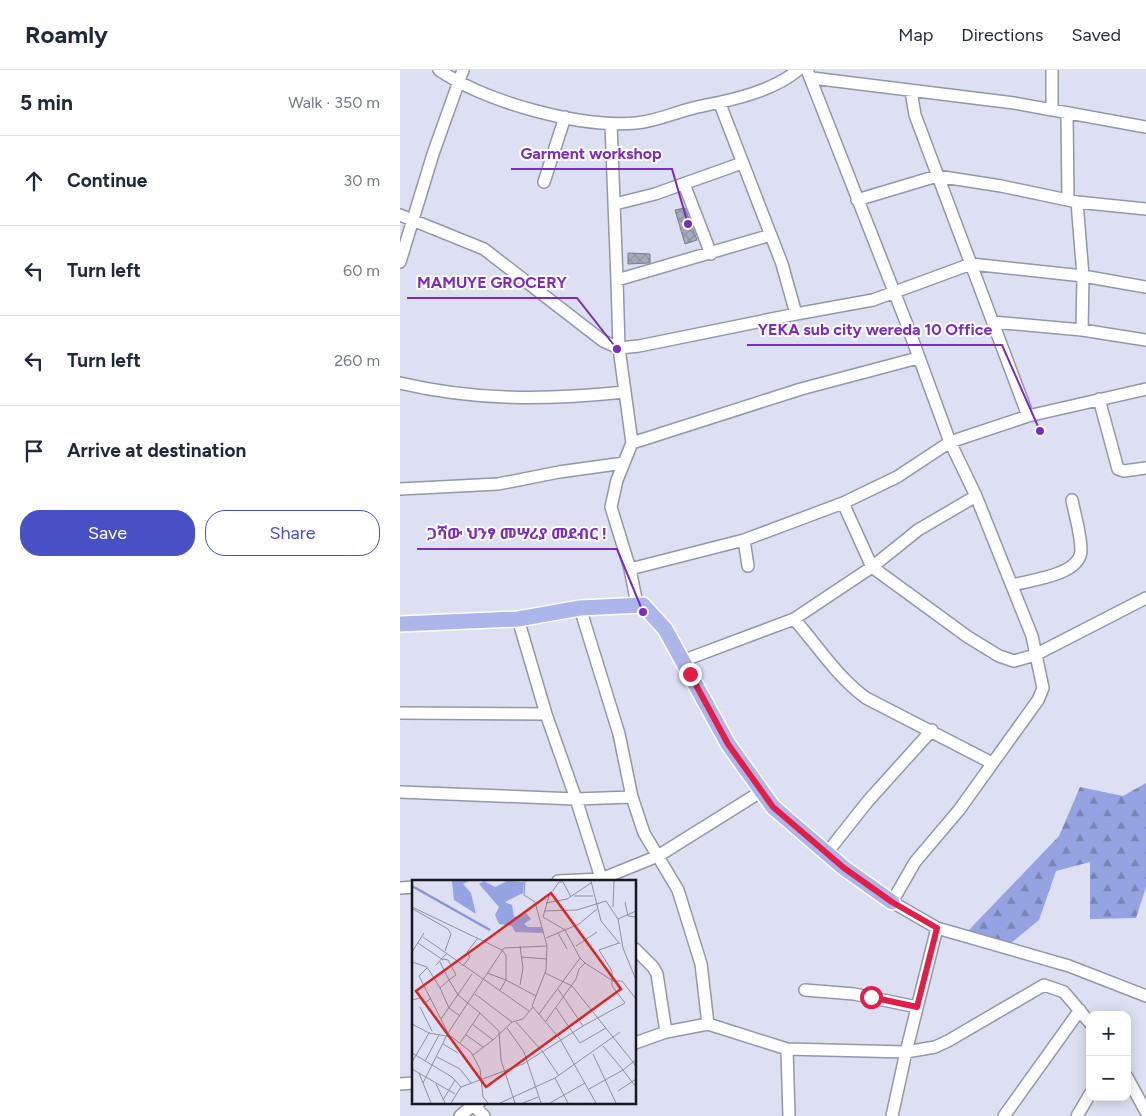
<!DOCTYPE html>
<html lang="en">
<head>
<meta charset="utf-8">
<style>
  body { margin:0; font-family:Figtree,"Noto Sans Ethiopic",sans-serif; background:#f2f2f3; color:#1f2937 }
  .controls { position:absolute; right:15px; bottom:15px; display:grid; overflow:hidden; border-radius:10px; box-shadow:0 2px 12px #0003 }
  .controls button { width:45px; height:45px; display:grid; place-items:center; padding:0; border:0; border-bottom:1px solid #e0e1e3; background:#fff; color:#1f2937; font:25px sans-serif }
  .stop { position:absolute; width:15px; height:15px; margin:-11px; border:4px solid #e11d48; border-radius:50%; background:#fff }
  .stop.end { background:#e11d48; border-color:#fff; box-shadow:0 1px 5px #0008 }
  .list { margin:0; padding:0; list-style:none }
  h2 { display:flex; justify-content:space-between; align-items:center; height:65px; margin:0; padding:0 20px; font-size:21px }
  h2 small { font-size:16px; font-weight:400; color:#747a83 }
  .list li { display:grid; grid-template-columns:32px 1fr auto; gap:15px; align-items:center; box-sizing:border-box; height:90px; padding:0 20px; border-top:1px solid #e0e1e3 }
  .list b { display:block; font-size:19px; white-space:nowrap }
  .list em { font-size:16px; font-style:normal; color:#747a83 }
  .actions { display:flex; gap:10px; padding:15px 20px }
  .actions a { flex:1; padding:11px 0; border:1px solid #4850c5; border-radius:20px; text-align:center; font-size:18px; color:#4850c5 }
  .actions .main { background:#4850c5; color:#fff }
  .icon { flex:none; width:28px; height:28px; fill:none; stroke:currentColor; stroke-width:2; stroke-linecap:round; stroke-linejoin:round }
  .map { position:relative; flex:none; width:746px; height:1046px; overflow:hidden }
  header { display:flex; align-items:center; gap:30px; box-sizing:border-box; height:70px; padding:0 25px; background:#fff; border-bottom:1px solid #e0e1e3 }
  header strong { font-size:24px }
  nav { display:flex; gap:28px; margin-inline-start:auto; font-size:18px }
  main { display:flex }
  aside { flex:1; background:#fff }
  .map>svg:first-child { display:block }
</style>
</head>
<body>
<header>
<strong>Roamly</strong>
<nav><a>Map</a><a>Directions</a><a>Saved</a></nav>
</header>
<main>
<aside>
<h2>5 min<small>Walk · 350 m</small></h2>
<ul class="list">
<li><svg class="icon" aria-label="ahead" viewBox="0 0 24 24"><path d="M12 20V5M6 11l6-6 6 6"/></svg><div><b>Continue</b></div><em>30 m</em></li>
<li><svg class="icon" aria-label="left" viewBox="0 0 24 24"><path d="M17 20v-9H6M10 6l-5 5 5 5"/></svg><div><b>Turn left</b></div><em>60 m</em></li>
<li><svg class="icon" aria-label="left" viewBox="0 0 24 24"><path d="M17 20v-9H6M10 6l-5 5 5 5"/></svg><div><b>Turn left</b></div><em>260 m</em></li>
<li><svg class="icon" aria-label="arrive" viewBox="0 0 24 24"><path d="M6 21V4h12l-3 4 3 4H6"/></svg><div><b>Arrive at destination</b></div></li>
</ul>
<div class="actions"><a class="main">Save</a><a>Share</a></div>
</aside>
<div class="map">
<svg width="746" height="1046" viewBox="0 0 746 1046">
  <defs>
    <pattern id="forest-firs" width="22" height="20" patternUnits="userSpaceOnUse" patternTransform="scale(1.25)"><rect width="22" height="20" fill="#96a3e2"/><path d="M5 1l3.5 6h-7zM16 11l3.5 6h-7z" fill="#7984b7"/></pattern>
    <pattern id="building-cross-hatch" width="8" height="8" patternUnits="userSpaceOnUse" patternTransform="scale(1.25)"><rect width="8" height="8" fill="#a6abbb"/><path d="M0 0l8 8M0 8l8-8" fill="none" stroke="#8e92a0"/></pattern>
  </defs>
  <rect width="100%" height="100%" fill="#dce0f2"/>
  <path fill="url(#forest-firs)" d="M 746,713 L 746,817 L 736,848 L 690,849 L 690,792 L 656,801 L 639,850 L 611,873 L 568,861 L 659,766 L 680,717 L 723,726 Z"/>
  <path fill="url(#building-cross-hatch)" stroke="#787c8c" d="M 285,138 L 297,170 L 285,174 L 275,140 Z
    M 228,183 L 250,184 L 250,193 L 228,194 Z"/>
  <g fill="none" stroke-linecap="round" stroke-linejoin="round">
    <defs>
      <path id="minor" d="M 39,0 C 86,32 179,58 236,53 C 259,51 280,40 302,36 C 333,30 373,21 398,0
        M 407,0 L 506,252 L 550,372 L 576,426 L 632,566 L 643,618 L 638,630 L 559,740 L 515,792 L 492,832 L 537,858 L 669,896 L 746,926
        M 412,8 L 614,33 L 746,57
        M 511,21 L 515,45 L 628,346
        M 652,40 L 652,0
        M 667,44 L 668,130
        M 211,54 L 217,210 L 371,165
        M 144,112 L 165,47
        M 284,114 L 311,184
        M 457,130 L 537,106 L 601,116 L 677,132
        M 215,134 L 255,124 L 342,93
        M 0,145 L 84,179 L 203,271 L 219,278 L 239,276 L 396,244 L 382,194 L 320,34
        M 0,192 L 33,84 L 63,0
        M 217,210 L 219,278 L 232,373 L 217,410 L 211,437 L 230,499 L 237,534
        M 746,217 L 683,206 L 682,260 L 746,270
        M 396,244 L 473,230 L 571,194 L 683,206 L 677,132 L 746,139
        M 593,252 L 682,260
        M 0,313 C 77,331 147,330 225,322
        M 699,329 L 718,399 L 724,401 L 746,398
        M 232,373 L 401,319 L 518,288
        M 0,419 L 98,414 L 159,402 L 224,393
        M 443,433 L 472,497 L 518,460 L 576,426
        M 344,470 L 348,496
        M 230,499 L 344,470 L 443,433 L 497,407 L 550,372 L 628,346 L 746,319
        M 612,515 C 631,510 681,505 681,480 C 681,464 675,446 672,430
        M 180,538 L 219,664 L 232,727 L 244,763 L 278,820 L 301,894 L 308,954 L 387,979 L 506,982 L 535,977 L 548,971 L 644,915 L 664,922 L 690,953
        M 118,549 L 146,644 L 176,729 L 202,811
        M 394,549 C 418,576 437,607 466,628 L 592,693
        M 282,591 L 394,549 L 472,497 L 568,567 L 599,586 L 614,591 L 635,585 L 746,528
        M 0,643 L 146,644
        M 0,722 L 176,729 L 232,727
        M 426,784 L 468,731 L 532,660
        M 158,811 L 201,809 L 258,786 L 362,721
        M 0,818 L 14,817
        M 235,879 L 253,897 L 257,904 L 266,962 L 308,954
        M 405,920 L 454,924 L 517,937
        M 235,973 L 266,962
        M 387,979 L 389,1046
        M 727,1007 L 746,1042
        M 0,1014 L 14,1013
        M 70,1032 L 84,1046
        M 60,1046 L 72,1036 L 80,1032
        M 492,1046 L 506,982 L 537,858
        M 604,1046 L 680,940
        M 677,1046 L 690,1024"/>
      <path id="major" d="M 0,554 L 118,549 L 180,538 L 243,535 L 265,559 L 328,674 L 373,737 L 444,798 L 492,832"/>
    </defs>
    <use href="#minor" stroke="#9397a8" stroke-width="14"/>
    <use href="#major" stroke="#fff" stroke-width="18"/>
    <use href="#minor" stroke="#fff" stroke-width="11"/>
    <use href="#major" stroke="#adb6ea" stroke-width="15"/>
  </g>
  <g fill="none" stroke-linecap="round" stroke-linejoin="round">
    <path stroke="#e11d48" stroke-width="6" d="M 290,604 L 328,674 L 373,737 L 444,798 L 492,832 L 537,858 L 517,937 L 471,927"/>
  </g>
  <g transform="translate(12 810)">
    <rect width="224" height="224" fill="#dce0f2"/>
    <path d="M 40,1 L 57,1 L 51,4 L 59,13 L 64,34 L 42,20 ZM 72,1 L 83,7 L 95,1 L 112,2 L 111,13 L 93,22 L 100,25 L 102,37 L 114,33 L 119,39 L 112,44 L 116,47 L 129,47 L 132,53 L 103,52 L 100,46 L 87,44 L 83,35 L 87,27 L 67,4 Z" fill="#96a3e2"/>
    <path fill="none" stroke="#8895d2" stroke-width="2.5" d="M 0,6 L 78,50"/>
    <path fill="none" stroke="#8d909d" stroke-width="1" d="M 179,1 L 189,41 L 208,64M 162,16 L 181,16M 213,22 L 216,36 L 224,37M 134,23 L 155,19 L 179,3M 0,27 L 90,70 L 94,75 L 94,100 L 124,116M 201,27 L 202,1M 1,29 L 36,49 L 39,54 L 33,71M 132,31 L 165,30 L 194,21 L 206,39 L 211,68 L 224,100M 206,39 L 224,31M 146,53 L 155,69M 11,57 L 117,131M 134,58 L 167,44 L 185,29M 6,63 L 31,80M 108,66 L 111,88 L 108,105M 135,66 L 134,90 L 120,126 L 148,159 L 184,223M 164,66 L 185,52M 0,72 L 12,53M 109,77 L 135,79M 0,82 L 15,87 L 28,108 L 37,100 L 46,115 L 68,133M 28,82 L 37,100 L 44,95 L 36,80 L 31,79M 173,83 L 201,101 L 210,101 L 224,119M 24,85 L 35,73M 51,86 L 58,77 L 55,72 L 66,58M 15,88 L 7,96 L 36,153M 75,93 L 94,100 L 88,110M 28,108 L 37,128 L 48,136M 63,114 L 100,142M 0,120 L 8,118 L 12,124 L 18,119M 8,127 L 20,151M 144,128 L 168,163 L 194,148M 127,134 L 168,78 L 153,50 L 131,37 L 137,16 L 147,2 L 151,2 L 159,17M 29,139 L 60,94M 134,141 L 164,99 L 167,89 L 173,83 L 168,78M 104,142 L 131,172 L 147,196M 0,144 L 17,153 L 40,157 L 59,172 L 68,189 L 71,217 L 76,223M 60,144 L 81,160 L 61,175M 171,146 L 213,123 L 200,106 L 200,91 L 187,70 L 207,63M 95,148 L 112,172 L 129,223M 208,152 L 201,157 L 221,182 L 224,180M 54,155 L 71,167M 81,160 L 100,142 L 111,139 L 121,127M 48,163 L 68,133 L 87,151 L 89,180 L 103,223M 31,164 L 46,173M 191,166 L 211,190 L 221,182 L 224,187M 0,173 L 40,197 L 49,207M 181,174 L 204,223M 25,177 L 48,189 L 59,203M 13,181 L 27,155M 0,182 L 17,153M 0,189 L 43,214M 7,193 L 19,223M 143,198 L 156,223M 11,203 L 36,153 L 92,68 L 135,66 L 123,22 L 112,15 L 113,1M 24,204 L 33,223M 177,209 L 211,190 L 224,207M 206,211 L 224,199M 31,220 L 43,200M 39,223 L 49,207 L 111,184 L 171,146 L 146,109M 88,223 L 143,198 L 201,157 L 160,106 L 133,93M 111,223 L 126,217M 138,223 L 173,203"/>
    <path fill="#d62828" fill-opacity="0.15" stroke="#d62828" stroke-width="2.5" d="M 139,13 L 209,109 L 74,207 L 4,111 Z"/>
    <rect width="224" height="224" fill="none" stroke="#17181e" stroke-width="2.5"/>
  </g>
  <path fill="none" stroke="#7b2cbf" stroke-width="2" d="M288 154L272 99H111M217 279L177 228H7M640 361L602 275H347M243 542L217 479H17"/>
  <g fill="#7b2cbf" stroke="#fff" stroke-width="2">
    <circle cx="288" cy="154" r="5"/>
    <circle cx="217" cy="279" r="5"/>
    <circle cx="640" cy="361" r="5"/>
    <circle cx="243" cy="542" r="5"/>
  </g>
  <g font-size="16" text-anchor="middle" font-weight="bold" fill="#7b2cbf" stroke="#fff" stroke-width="4" stroke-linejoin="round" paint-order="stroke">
    <text x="191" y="89">Garment workshop</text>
    <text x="92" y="218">MAMUYE GROCERY</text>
    <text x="475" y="265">YEKA sub city wereda 10 Office</text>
    <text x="117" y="469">ጋሻው ህንፃ መሣሪያ መደብር !</text>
  </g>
</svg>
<div class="controls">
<button>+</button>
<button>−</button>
</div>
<div class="stop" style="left:471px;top:927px"></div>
<div class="stop end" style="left:290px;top:604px"></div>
</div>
</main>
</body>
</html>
